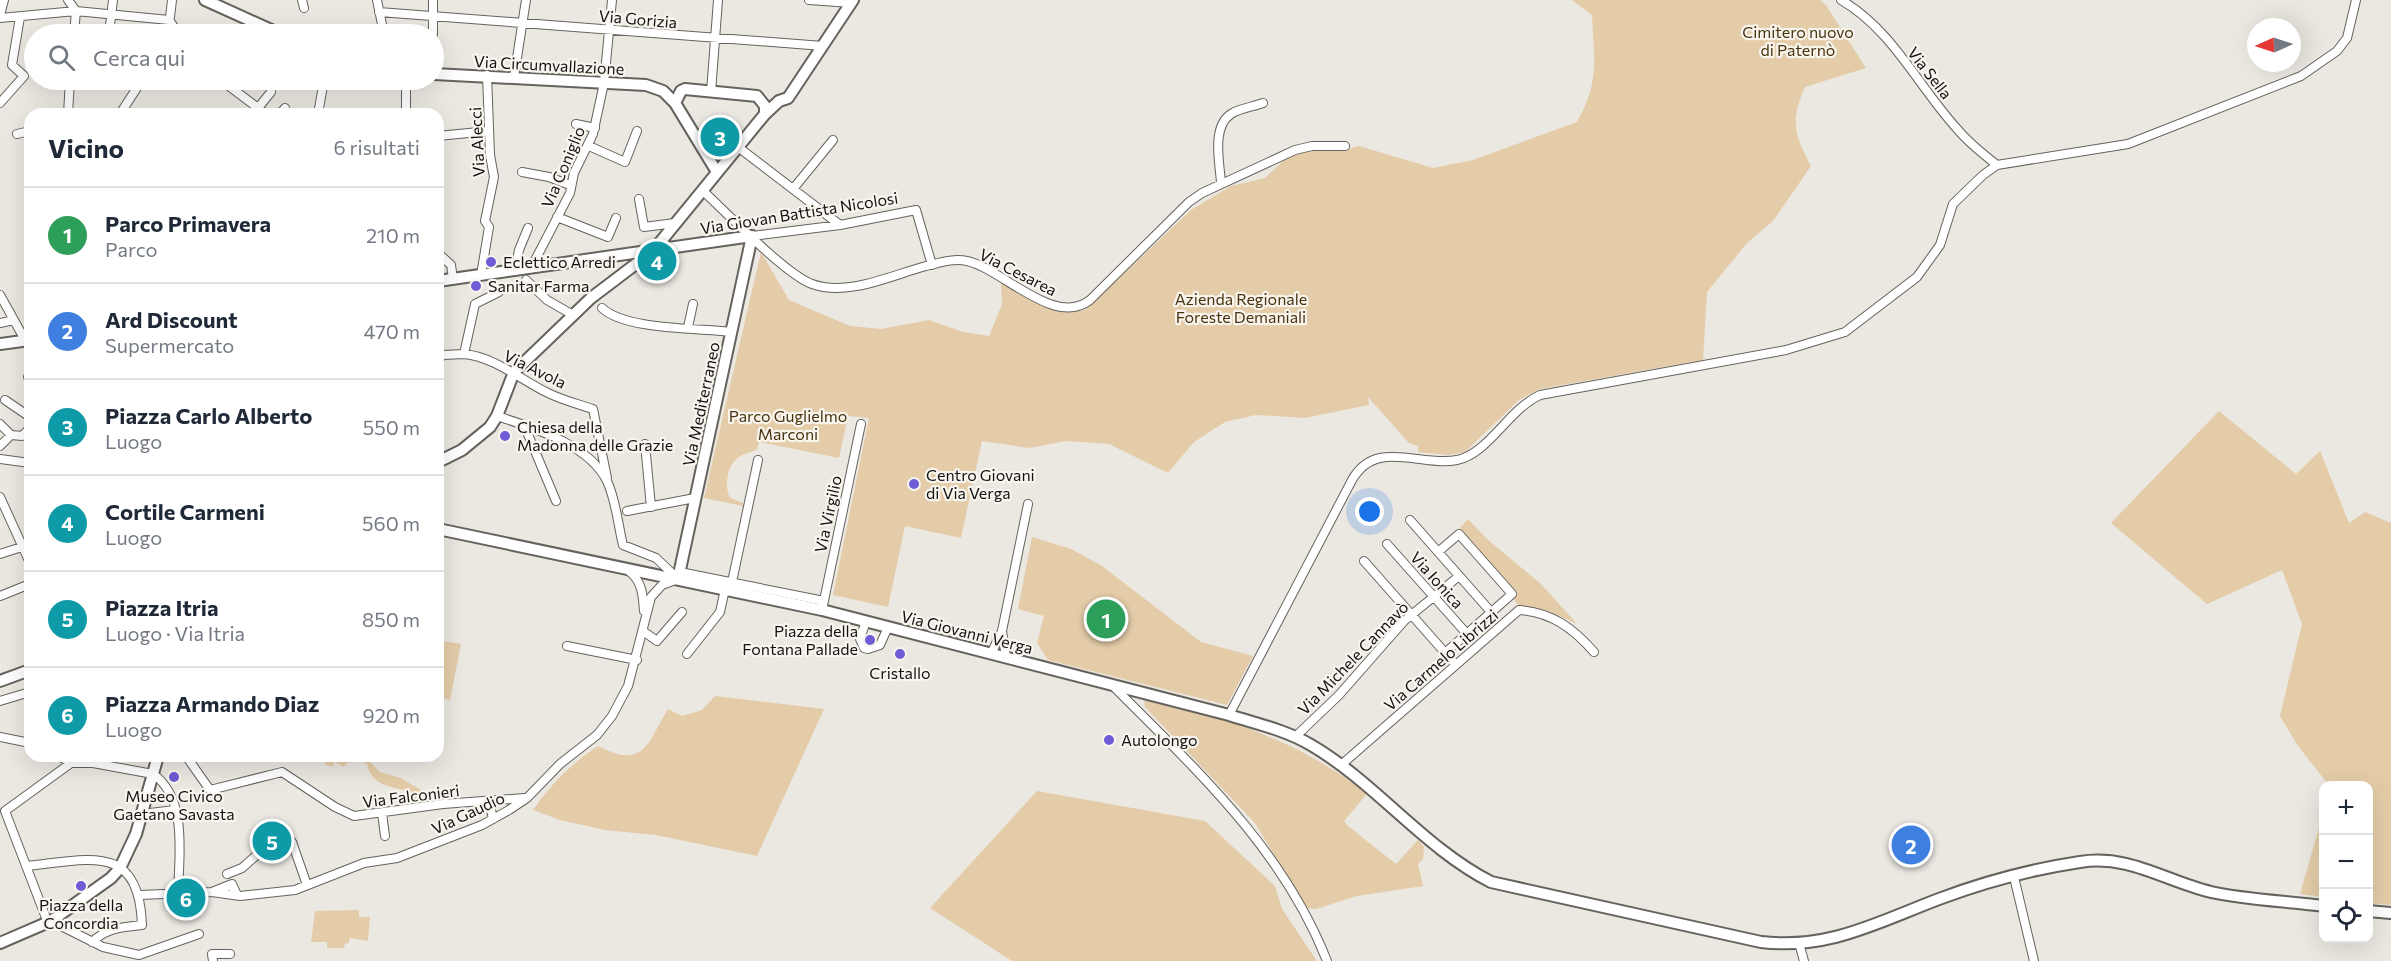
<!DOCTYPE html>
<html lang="it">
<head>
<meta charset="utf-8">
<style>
  body { margin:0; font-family:Commissioner,sans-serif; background:#f2f2f3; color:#1f2937 }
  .controls { position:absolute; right:18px; bottom:18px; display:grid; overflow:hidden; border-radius:12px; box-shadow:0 6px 24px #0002 }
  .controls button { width:54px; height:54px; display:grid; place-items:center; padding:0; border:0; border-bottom:2px solid #e0e1e3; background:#fff; color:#1f2937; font:30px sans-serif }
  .compass { position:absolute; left:2247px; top:18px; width:54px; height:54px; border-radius:50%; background:#fff; box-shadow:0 6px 24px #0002; rotate:267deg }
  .you { position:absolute; left:1370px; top:512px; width:21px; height:21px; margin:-15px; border:4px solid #fff; border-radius:50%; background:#1a73e8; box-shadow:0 0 0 9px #1a73e833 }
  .badge { display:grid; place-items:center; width:39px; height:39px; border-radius:50%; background:#db2777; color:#fff; font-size:20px; font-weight:700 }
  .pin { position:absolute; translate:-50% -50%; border:3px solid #fff; box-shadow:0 2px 6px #0006 }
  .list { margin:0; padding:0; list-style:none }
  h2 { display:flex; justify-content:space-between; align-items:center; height:78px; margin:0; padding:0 24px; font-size:26px }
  h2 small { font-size:20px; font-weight:400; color:#747a83 }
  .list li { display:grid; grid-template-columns:39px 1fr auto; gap:18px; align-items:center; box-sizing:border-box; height:96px; padding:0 24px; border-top:2px solid #e0e1e3 }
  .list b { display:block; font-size:22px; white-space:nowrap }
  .list p { margin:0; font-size:20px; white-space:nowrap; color:#747a83 }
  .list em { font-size:20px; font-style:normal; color:#747a83 }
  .icon { flex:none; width:33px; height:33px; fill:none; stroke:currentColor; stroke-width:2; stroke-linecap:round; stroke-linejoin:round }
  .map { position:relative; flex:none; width:2391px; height:961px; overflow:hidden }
  .search { position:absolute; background:#fff; box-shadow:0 6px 24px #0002; left:24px; top:24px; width:420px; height:66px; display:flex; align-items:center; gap:15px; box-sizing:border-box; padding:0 21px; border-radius:33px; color:#747a83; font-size:22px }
  .panel { position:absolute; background:#fff; box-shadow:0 6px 24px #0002; left:24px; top:108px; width:420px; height:654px; border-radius:18px }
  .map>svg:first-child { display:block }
</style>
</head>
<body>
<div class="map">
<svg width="2391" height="961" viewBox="0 0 2391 961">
  <rect width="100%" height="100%" fill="#ebe7e1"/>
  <path fill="#e4cca8" d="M 1572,0 L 1820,0 L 1826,5 L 1866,68 L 1805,87 C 1790,122 1794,133 1811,166 L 1773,221 L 1747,243 L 1707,292 L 1703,360 L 1539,389 L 1519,400 L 1465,452 L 1448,455 L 1418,452 L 1418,446 L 1409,443 L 1368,397 L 1369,405 L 1305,418 L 1256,415 L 1225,422 L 1194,442 L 1168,473 L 1109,444 L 1066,441 L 1029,448 L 982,441 L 961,538 L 905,526 L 888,607 L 833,595 L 869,418 L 848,416 L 839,458 L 759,442 L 757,449 C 751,453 744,453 739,457 C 727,464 724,487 730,498 L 743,503 L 743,506 L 704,498 L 761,252 L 789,300 L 850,326 L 881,329 L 929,320 L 963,332 L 989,336 L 1002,304 L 1001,282 C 1031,301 1048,316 1085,310 L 1191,210 L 1231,186 L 1265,178 L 1285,159 L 1308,150 L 1325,148 L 1341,151 L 1359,146 L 1433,168 L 1473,160 L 1577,122 C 1600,81 1594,60 1592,15 Z
    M 2219,411 L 2296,474 L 2320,451 L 2349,523 L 2365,512 L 2391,523 L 2391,905 L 2369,903 L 2368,786 L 2329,785 L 2298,746 L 2280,716 L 2302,624 L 2282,570 L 2207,604 L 2111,523 Z
    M 1468,519 L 1488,540 L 1541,584 L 1577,624 L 1546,610 L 1518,605 L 1513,598 L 1517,592 L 1459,529 Z
    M 1032,537 L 1071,549 L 1102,566 L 1201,642 L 1253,656 L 1227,705 L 1048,660 L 1037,643 L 1044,616 L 1018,609 Z
    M 438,640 L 461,644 L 450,700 L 438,697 Z
    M 715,696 L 824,709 L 757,856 L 656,835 L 605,830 L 560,820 L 533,810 C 552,783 571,764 598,746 C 644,770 647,744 668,709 L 682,716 L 702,710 Z
    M 1144,700 C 1226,716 1297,741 1364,791 L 1366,795 L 1344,821 L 1348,826 L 1396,864 L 1418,840 L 1424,847 L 1423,859 L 1418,864 L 1423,886 L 1357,896 L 1316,909 L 1306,908 L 1255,823 L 1145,707 Z
    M 329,756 L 358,756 L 367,759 L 380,772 L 400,778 L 434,797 L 413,801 L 412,792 C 393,787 371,786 367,764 L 360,761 L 347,763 L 344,767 L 335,762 L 332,767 L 324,764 Z
    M 1037,791 L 1205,821 L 1275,886 L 1282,909 L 1317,961 L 1012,961 L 930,908 Z
    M 2323,814 L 2323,897 L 2300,894 Z
    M 359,910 L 359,917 L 370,917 L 368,941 L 350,938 L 348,944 L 345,943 L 344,948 L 327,948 L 327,942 L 311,942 L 315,911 Z"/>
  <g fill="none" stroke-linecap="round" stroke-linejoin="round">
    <defs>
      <path id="street" d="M 68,0 L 76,11 L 74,34
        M 302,0 L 304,8
        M 377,0 L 384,34
        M 809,0 L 851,3
        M 1841,0 C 1893,30 1919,88 1959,131 C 1970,144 1983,154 1997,165
        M 379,12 L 823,46
        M 0,15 L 4,0
        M 0,18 L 76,11 L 169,20
        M 169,20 L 179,34
        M 109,34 L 113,0
        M 168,34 L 172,0
        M 433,34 L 433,0
        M 514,77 L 526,0
        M 221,80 L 266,114
        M 233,89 L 240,80
        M 711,92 L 718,0
        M 0,103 L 24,76 L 12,65 L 20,17
        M 258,108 L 271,92
        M 68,114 L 70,80
        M 120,114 L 142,80
        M 280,114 L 285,108
        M 318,114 L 324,80
        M 406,114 L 406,80
        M 576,124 L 595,128
        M 17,134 L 30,131
        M 438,136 L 489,131
        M 589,146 L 625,162 L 637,131
        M 738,147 L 840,225
        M 522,172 L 549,177 L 570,185
        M 1221,183 C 1220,164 1211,127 1231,114 C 1240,108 1253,107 1263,103
        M 793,189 L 833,140
        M 702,190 C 726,212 785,274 812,284 C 847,297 892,275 926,266 C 939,263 953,258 967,261 C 1003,269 1054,328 1090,300 L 1189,202 L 1202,193 L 1295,150 L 1312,146 L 1345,146
        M 639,199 L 644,227 L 675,223
        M 557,217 L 608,237 L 616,218
        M 752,236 L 840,225 L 916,210 L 932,265
        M 438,253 L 451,265 L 453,279
        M 531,268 L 570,193 L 574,173 L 593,134 L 604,83 L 612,0
        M 515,271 L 519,250 L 528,228
        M 481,275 L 489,227 L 485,221 L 494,177 L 490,155 L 487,75
        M 526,280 L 547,300 L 573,315
        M 0,295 L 25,340
        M 602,308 C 625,330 698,328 732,332
        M 0,323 L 14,320
        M 688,327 L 693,304
        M 464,354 C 495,357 521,380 548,393 C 562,400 578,404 593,409 L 607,478
        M 438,360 L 443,355 L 464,354 L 475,304 L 499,292
        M 28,377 L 30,377
        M 5,400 L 30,417
        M 0,424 L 11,435
        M 524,425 L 556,501
        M 645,444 L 651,507
        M 0,446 L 11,435 L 22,436 L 30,428
        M 0,459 L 30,463
        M 0,497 L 30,563
        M 627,511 L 695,498
        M 1410,520 L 1491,612
        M 1387,544 L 1467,634
        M 1438,552 L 1459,534 L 1512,594 L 1445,653
        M 0,554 L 22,547
        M 1364,561 L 1455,664
        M 629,571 C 642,581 643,595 644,611
        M 680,572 L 824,601
        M 732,582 L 758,460
        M 0,596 L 30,584
        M 822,610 L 861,424
        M 866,621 L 860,639 L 864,648 L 868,649 L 880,645 L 888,627
        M 643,631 L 657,641 L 682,612
        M 1002,631 L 1006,657
        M 567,646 L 637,660
        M 687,654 L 720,612 L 725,589
        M 991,654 L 1002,631 L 1028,504
        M 1112,685 C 1196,770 1282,847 1327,961
        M 0,701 L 30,692
        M 1229,715 L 1352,480 C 1376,438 1419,467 1457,460 C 1488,454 1509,409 1540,395 L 1786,350 L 1845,332 L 1917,277 L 1940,245 L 1953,204 L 1983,175 L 1997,165 L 2128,144 L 2301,76 L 2337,51 L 2347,38 L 2356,0
        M 0,737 L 30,743
        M 1295,737 L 1339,695 L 1404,621 L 1459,576
        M 59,756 L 71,763
        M 186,756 L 210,790 L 282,772 L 335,807 L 354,816 L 443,804 L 525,798
        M 1341,765 L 1519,610 C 1551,612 1573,628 1594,652
        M 489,801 L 493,819
        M 150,813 L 175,810
        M 382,813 L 385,836
        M 26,866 C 88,860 139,841 142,925 C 122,927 107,928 92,942
        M 227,874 L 242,868 L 259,853 L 292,842 L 307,885
        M 2014,877 L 2034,961
        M 212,892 L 240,896 L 295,890 L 364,863 L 397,858 L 482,825 L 509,810 L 527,798 L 560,764 L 597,735 L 612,716 L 628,686 L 651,597 L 662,585 L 678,579 L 656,558 L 623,545 C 618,525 616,500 607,481 C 589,444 533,428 497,416
        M 140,895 L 212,892 L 232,884 L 237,895
        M 51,921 L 103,947 L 139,955 L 199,934
        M 48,923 L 5,811 L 71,763 L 93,763 L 153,774 C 188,798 179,857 178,893
        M 1799,943 L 1804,961
        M 213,961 L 212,954 L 230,954"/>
      <path id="secondary" d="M 205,0 L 280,34
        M 434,74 L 646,85 L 663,91 L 675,103
        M 717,172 L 675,103 L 681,91 L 685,89 L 757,96 L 765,106 L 765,114
        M 438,281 L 752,236 L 678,579
        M 0,344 L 30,340
        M 438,462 L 462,450 L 490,427 L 497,416 L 514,372 L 591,298 L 653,251 L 765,114 L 779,101 L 788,98 L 853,0
        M 438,529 L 822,610 L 1229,715 C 1257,724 1286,730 1311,745 C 1376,783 1424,848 1491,882 L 1761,942 C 1829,950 1878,922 1939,899 C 1984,882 2033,869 2080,862 C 2129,854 2165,881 2211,892 C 2247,900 2286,901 2324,906
        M 0,681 L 30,670
        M 2368,911 L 2391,913
        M 0,943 L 51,921 L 111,878 L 120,868 L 136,834 L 158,756"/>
    </defs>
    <use href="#street" stroke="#66625d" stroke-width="10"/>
    <use href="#secondary" stroke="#66625d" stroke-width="14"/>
    <use href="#street" stroke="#fff" stroke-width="8"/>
    <use href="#secondary" stroke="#fff" stroke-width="10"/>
  </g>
  <g fill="#6e5bd5" stroke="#f8f4ee" stroke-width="2">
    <circle cx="491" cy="262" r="6"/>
    <circle cx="476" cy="286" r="6"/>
    <circle cx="505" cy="436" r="6"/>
    <circle cx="914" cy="484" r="6"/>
    <circle cx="870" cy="640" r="6"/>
    <circle cx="900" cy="654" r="6"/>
    <circle cx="1109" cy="740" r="6"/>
    <circle cx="174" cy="777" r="6"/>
    <circle cx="81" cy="886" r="6"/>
  </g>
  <g text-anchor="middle" stroke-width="4.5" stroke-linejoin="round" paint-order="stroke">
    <g font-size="16" fill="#141311" stroke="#f8f4ee">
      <text transform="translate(638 19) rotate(5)" y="6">Via Gorizia</text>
      <text transform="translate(549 65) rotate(3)" y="6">Via Circumvallazione</text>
      <text transform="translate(1930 73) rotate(52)" y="6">Via Sella</text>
      <text transform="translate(477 142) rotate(-93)" y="6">Via Alecci</text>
      <text transform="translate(563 167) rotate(-67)" y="6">Via Coniglio</text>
      <text transform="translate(799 213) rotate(-9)" y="6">Via Giovan Battista Nicolosi</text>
      <text transform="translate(1018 272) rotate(27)" y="6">Via Cesarea</text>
      <text transform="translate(535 369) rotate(26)" y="6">Via Avola</text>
      <text transform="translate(701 404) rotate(-78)" y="6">Via Mediterraneo</text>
      <text transform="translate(828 514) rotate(-78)" y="6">Via Virgilio</text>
      <text transform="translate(1437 580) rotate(48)" y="6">Via Ionica</text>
      <text transform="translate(967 632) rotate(14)" y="6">Via Giovanni Verga</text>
      <text transform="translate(1353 658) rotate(-46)" y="6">Via Michele Cannavò</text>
      <text transform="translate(1441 660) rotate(-41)" y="6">Via Carmelo Librizzi</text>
      <text transform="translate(411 796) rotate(-7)" y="6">Via Falconieri</text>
      <text transform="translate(468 813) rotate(-25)" y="6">Via Gaudio</text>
    </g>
    <g font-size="16" fill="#48330e" stroke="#f8f4ee">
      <text x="1798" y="38">Cimitero nuovo<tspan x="1798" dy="18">di Paternò</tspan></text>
      <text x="1241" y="305">Azienda Regionale<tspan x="1241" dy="18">Foreste Demaniali</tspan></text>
      <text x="788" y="422">Parco Guglielmo<tspan x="788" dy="18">Marconi</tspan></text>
    </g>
    <g font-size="16" fill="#141311" stroke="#f8f4ee" text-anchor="start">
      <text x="503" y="268">Eclettico Arredi</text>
      <text x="488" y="292">Sanitar Farma</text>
      <text x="517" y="433">Chiesa della<tspan x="517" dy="18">Madonna delle Grazie</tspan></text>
      <text x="926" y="481">Centro Giovani<tspan x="926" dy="18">di Via Verga</tspan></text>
      <text x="858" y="637" text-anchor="end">Piazza della<tspan x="858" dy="18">Fontana Pallade</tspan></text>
      <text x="900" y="679" text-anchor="middle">Cristallo</text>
      <text x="1121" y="746">Autolongo</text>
      <text x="174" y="802" text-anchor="middle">Museo Civico<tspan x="174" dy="18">Gaetano Savasta</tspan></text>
      <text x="81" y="911" text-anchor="middle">Piazza della<tspan x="81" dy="18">Concordia</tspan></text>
    </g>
  </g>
</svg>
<div class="controls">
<button>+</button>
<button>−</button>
<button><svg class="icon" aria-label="locate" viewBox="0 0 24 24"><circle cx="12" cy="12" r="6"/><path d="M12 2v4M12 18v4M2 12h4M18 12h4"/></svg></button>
</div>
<svg class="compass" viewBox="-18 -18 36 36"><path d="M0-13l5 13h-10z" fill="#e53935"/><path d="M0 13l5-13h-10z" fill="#747a83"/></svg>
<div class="you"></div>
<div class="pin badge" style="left:1106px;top:619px;background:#2e9e5b">1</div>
<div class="pin badge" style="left:1911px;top:845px;background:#3f7fe0">2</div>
<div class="pin badge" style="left:720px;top:137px;background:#0f9aa8">3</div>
<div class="pin badge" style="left:657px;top:261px;background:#0f9aa8">4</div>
<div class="pin badge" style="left:272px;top:841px;background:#0f9aa8">5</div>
<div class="pin badge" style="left:186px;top:898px;background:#0f9aa8">6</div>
<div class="search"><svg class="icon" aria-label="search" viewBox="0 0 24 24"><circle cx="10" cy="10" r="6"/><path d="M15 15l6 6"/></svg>Cerca qui</div>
<section class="panel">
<h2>Vicino<small>6 risultati</small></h2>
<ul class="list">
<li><span class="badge" style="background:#2e9e5b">1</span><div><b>Parco Primavera</b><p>Parco</p></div><em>210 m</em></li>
<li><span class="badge" style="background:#3f7fe0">2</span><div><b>Ard Discount</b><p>Supermercato</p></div><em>470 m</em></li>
<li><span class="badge" style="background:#0f9aa8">3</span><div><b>Piazza Carlo Alberto</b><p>Luogo</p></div><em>550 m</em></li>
<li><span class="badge" style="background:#0f9aa8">4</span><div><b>Cortile Carmeni</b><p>Luogo</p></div><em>560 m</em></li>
<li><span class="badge" style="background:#0f9aa8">5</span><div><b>Piazza Itria</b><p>Luogo · Via Itria</p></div><em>850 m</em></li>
<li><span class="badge" style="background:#0f9aa8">6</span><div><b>Piazza Armando Diaz</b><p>Luogo</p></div><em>920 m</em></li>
</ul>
</section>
</div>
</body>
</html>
